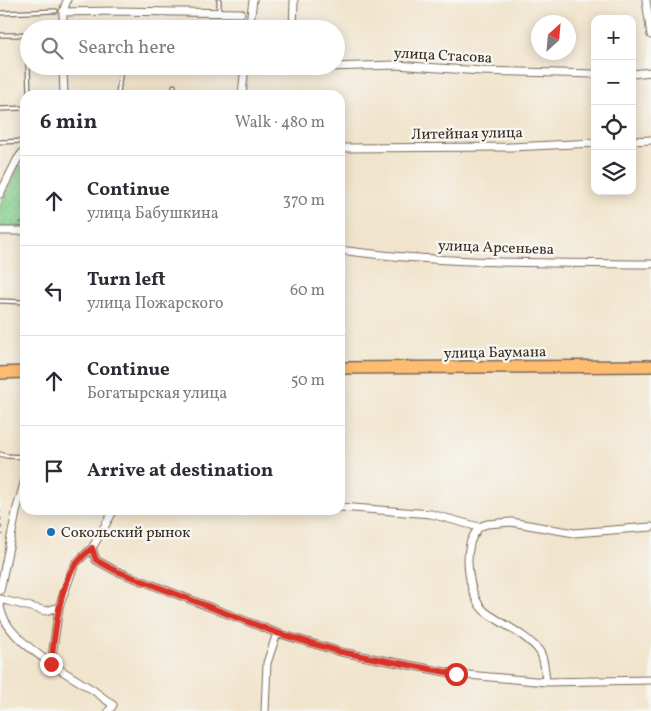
<!DOCTYPE html>
<html lang="en">
<head>
<meta charset="utf-8">
<style>
  body { margin:0; font-family:Vollkorn,serif; background:#f7f7f7; color:#2b2b33 }
  .controls { position:absolute; right:15px; top:15px; display:grid; overflow:hidden; border-radius:10px; box-shadow:0 2px 12px #0003 }
  .controls button { width:45px; height:45px; display:grid; place-items:center; padding:0; border:0; border-bottom:1px solid #e1e1e2; background:#fff; color:#2b2b33; font:25px sans-serif }
  .compass { position:absolute; left:531px; top:15px; width:45px; height:45px; border-radius:50%; background:#fff; box-shadow:0 2px 12px #0003; rotate:26deg }
  .stop { position:absolute; width:15px; height:15px; margin:-11px; border:4px solid #d93025; border-radius:50%; background:#fff }
  .stop.end { background:#d93025; border-color:#fff; box-shadow:0 1px 5px #0008 }
  .list { margin:0; padding:0; list-style:none }
  h2 { display:flex; justify-content:space-between; align-items:center; height:65px; margin:0; padding:0 20px; font-size:21px }
  h2 small { font-size:16px; font-weight:400; color:#7c7c81 }
  .list li { display:grid; grid-template-columns:32px 1fr auto; gap:15px; align-items:center; box-sizing:border-box; height:90px; padding:0 20px; border-top:1px solid #e1e1e2 }
  .list b { display:block; font-size:19px; white-space:nowrap }
  .list p { margin:0; font-size:16px; white-space:nowrap; color:#7c7c81 }
  .list em { font-size:16px; font-style:normal; color:#7c7c81 }
  .icon { flex:none; width:28px; height:28px; fill:none; stroke:currentColor; stroke-width:2; stroke-linecap:round; stroke-linejoin:round }
  .map { position:relative; flex:none; width:651px; height:711px; overflow:hidden }
  .search { position:absolute; background:#fff; box-shadow:0 2px 12px #0003; left:20px; top:20px; width:325px; height:55px; display:flex; align-items:center; gap:12px; box-sizing:border-box; padding:0 18px; border-radius:28px; color:#7c7c81; font-size:19px }
  .panel { position:absolute; background:#fff; box-shadow:0 2px 12px #0003; left:20px; top:90px; width:325px; height:425px; border-radius:15px }
  .map>svg:first-child { display:block }
</style>
</head>
<body>
<div class="map">
<svg width="651" height="711" viewBox="0 0 651 711">
  <defs>
    <pattern id="park-dots" width="8" height="8" patternUnits="userSpaceOnUse" patternTransform="scale(1.25)"><rect width="8" height="8" fill="#82cd8b"/><path d="M2 2h.1M6 6h.1" fill="none" stroke="#71b078" stroke-width="1.8" stroke-linecap="round"/></pattern>
  </defs>
  <rect width="100%" height="100%" fill="#f6f6f2"/>
  <filter id="ink" filterUnits="userSpaceOnUse"><feTurbulence type="fractalNoise" baseFrequency=".02" numOctaves="2"/><feDisplacementMap in="SourceGraphic" scale="10" xChannelSelector="R" yChannelSelector="G"/><feConvolveMatrix kernelMatrix="1 2 1 2 8 2 1 2 1" color-interpolation-filters="sRGB"/></filter>
  <filter id="wash" filterUnits="userSpaceOnUse"><feTurbulence type="fractalNoise" baseFrequency=".0096" numOctaves="4" result="noise"/><feDisplacementMap in="SourceGraphic" scale="20" xChannelSelector="R" yChannelSelector="G"/><feGaussianBlur stdDeviation="1.12" result="paint"/><feColorMatrix in="noise" values="0 0 0 0 0 0 0 0 0 0 0 0 0 0 0 0 0 1.4 0 .05"/><feComposite in="paint" operator="in"/></filter>
  <g filter="url(#wash)">
    <rect width="100%" height="100%" fill="#f1e4cc"/>
    <path fill="url(#park-dots)" stroke="#5e7c54" d="M 20,166 L 25,166 L 25,227 L 0,227 L 0,204 Z"/>
  </g>
  <g filter="url(#ink)">
    <g fill="none" stroke-linecap="round" stroke-linejoin="round">
      <defs>
        <path id="lane" d="M 219,12 L 219,0
          M 0,13 L 56,11
          M 0,35 L 29,35
          M 27,35 L 29,95
          M 118,95 L 121,66
          M 174,95 L 174,86
          M 0,109 L 25,108
          M 0,142 L 25,141
          M 0,301 L 25,302
          M 0,454 L 6,456 L 25,457"/>
        <path id="street" d="M 646,0 L 651,35
          M 63,12 L 115,11 L 241,13
          M 63,29 L 63,12 L 67,0
          M 249,29 L 253,0
          M 293,29 L 294,0
          M 63,66 L 64,95
          M 292,66 L 292,68 L 396,65 L 481,71 L 595,74
          M 632,74 L 651,72
          M 242,95 L 245,66
          M 632,141 L 651,140
          M 340,148 L 511,147 L 595,143
          M 0,194 L 17,160 L 25,149
          M 0,231 L 25,231
          M 340,250 C 443,264 547,263 651,264
          M 340,507 L 431,514 L 479,527 L 487,524 L 511,522 L 574,533 L 651,527
          M 479,527 C 476,532 471,538 470,544 C 465,563 470,601 487,613 C 501,623 530,637 540,652 C 545,660 545,673 546,682
          M 92,548 L 96,560 L 114,570 L 277,633 L 341,652 L 456,674 L 546,682 L 651,680
          M 0,590 L 17,508 L 25,480
          M 0,599 L 46,611 L 59,607
          M 0,606 C 4,632 33,650 51,664
          M 109,711 L 113,705 L 93,690 L 51,664 L 59,607 L 72,571 L 76,563 L 92,548 L 114,510
          M 265,711 L 267,663 L 277,633"/>
        <path id="primary" d="M 340,368 L 651,366
          M 0,373 L 25,372"/>
      </defs>
      <use href="#lane" stroke="#7b6b5b" stroke-width="5.5"/>
      <use href="#street" stroke="#7b6b5b" stroke-width="9"/>
      <use href="#primary" stroke="#7b6b5b" stroke-width="14"/>
      <path stroke="#7b6b5b" stroke-width="1" stroke-dasharray="4 4" stroke-linecap="butt" d="M 19,223 L 25,219
        M 0,509 L 2,535 L 0,538"/>
      <use href="#lane" stroke="#fff" stroke-width="3"/>
      <use href="#street" stroke="#fff" stroke-width="7"/>
      <use href="#primary" stroke="#febc70" stroke-width="11"/>
    </g>
  </g>
  <g fill="none" stroke-linecap="round" stroke-linejoin="round" filter="url(#ink)">
    <path stroke="#d93025" stroke-width="6" d="M 51,664 C 55,635 58,590 75,565 C 80,559 86,553 92,548 L 96,560 L 114,570 L 277,633 L 341,652 L 456,674"/>
  </g>
  <circle fill="#1f6fb2" stroke="#f6f6f2" stroke-width="2" cx="51" cy="532" r="5"/>
  <g text-anchor="middle" stroke-width="5" stroke-linejoin="round" paint-order="stroke">
    <g font-size="15" fill="#3b2a1e" stroke="#f6f6f2">
      <text transform="translate(443 55) rotate(3)" y="5">улица Стасова</text>
      <text transform="translate(467 133) rotate(-1)" y="5">Литейная улица</text>
      <text transform="translate(496 247) rotate(2)" y="5">улица Арсеньева</text>
      <text transform="translate(495 352) rotate(-1)" y="5">улица Баумана</text>
    </g>
    <g font-size="15" fill="#3b2a1e" stroke="#f6f6f2" text-anchor="start">
      <text x="61" y="537">Сокольский рынок</text>
    </g>
  </g>
</svg>
<div class="controls">
<button>+</button>
<button>−</button>
<button><svg class="icon" aria-label="locate" viewBox="0 0 24 24"><circle cx="12" cy="12" r="6"/><path d="M12 2v4M12 18v4M2 12h4M18 12h4"/></svg></button>
<button><svg class="icon" aria-label="layers" viewBox="0 0 24 24"><path d="M12 4l9 5-9 5-9-5zM3 14l9 5 9-5"/></svg></button>
</div>
<svg class="compass" viewBox="-18 -18 36 36"><path d="M0-13l5 13h-10z" fill="#e53935"/><path d="M0 13l5-13h-10z" fill="#7c7c81"/></svg>
<div class="stop" style="left:456px;top:674px"></div>
<div class="stop end" style="left:51px;top:664px"></div>
<div class="search"><svg class="icon" aria-label="search" viewBox="0 0 24 24"><circle cx="10" cy="10" r="6"/><path d="M15 15l6 6"/></svg>Search here</div>
<section class="panel">
<h2>6 min<small>Walk · 480 m</small></h2>
<ul class="list">
<li><svg class="icon" aria-label="ahead" viewBox="0 0 24 24"><path d="M12 20V5M6 11l6-6 6 6"/></svg><div><b>Continue</b><p>улица Бабушкина</p></div><em>370 m</em></li>
<li><svg class="icon" aria-label="left" viewBox="0 0 24 24"><path d="M17 20v-9H6M10 6l-5 5 5 5"/></svg><div><b>Turn left</b><p>улица Пожарского</p></div><em>60 m</em></li>
<li><svg class="icon" aria-label="ahead" viewBox="0 0 24 24"><path d="M12 20V5M6 11l6-6 6 6"/></svg><div><b>Continue</b><p>Богатырская улица</p></div><em>50 m</em></li>
<li><svg class="icon" aria-label="arrive" viewBox="0 0 24 24"><path d="M6 21V4h12l-3 4 3 4H6"/></svg><div><b>Arrive at destination</b></div></li>
</ul>
</section>
</div>
</body>
</html>
